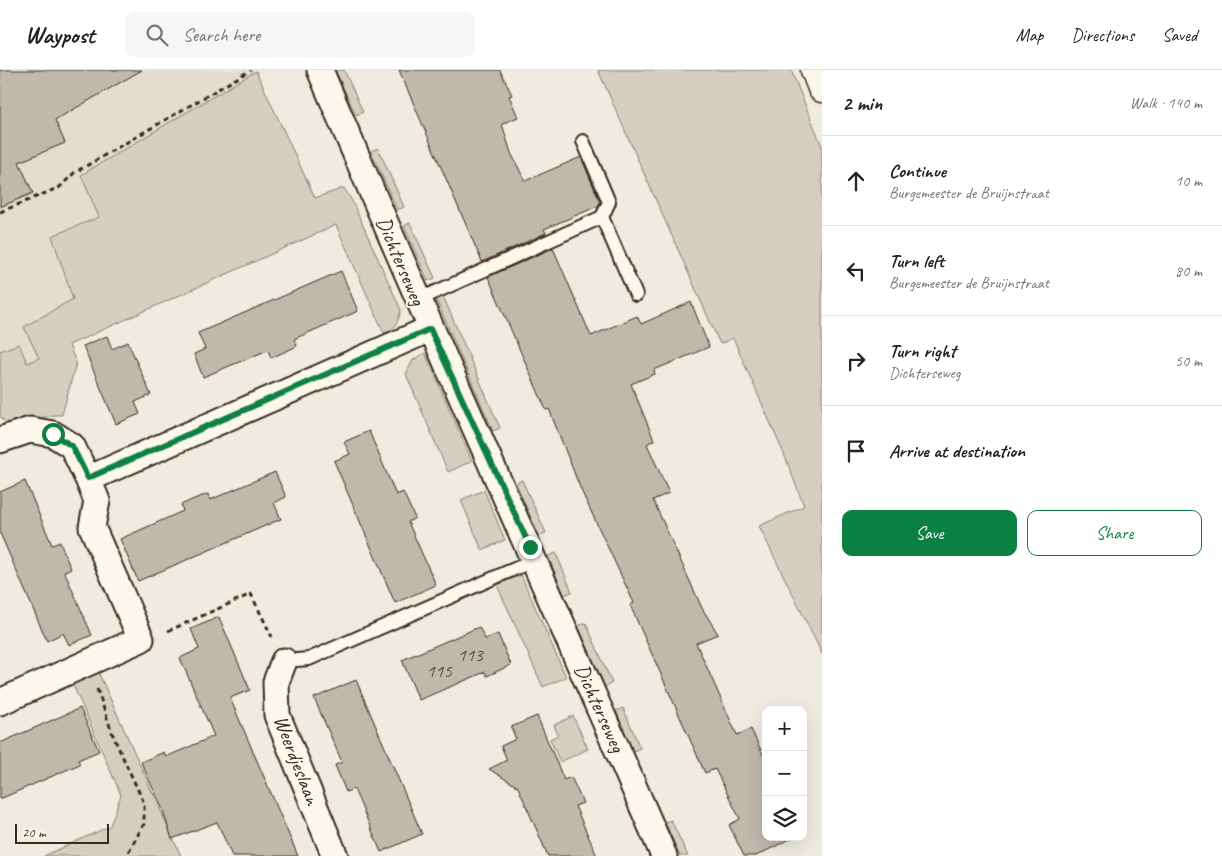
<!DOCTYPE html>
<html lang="en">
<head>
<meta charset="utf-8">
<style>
  body { margin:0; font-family:Caveat,sans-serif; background:#f6f6f6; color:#222 }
  .controls { position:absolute; right:15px; bottom:15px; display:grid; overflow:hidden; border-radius:10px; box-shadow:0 5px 20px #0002 }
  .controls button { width:45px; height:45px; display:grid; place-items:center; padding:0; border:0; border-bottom:1px solid #e0e0e0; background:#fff; color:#222; font:25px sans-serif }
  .scale { position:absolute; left:15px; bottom:12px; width:94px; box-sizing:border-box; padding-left:5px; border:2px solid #3b2a1e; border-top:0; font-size:14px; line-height:18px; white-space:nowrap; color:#3b2a1e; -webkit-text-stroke:4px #fbf7ec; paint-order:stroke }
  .stop { position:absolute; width:15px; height:15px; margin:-11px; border:4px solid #0b8043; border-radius:50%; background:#fff }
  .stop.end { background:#0b8043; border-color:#fff; box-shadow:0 1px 5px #0008 }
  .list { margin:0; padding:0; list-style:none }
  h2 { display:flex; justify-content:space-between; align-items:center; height:65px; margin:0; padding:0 20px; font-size:21px }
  h2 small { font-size:16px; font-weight:400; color:#767676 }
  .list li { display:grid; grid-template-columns:32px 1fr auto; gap:15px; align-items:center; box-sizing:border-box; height:90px; padding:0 20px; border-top:1px solid #e0e0e0 }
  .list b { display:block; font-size:19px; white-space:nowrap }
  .list p { margin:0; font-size:16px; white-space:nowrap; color:#767676 }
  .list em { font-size:16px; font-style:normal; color:#767676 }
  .actions { display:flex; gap:10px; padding:15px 20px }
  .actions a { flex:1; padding:11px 0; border:1px solid #0b8043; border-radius:10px; text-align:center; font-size:18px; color:#0b8043 }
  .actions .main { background:#0b8043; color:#fff }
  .icon { flex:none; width:28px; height:28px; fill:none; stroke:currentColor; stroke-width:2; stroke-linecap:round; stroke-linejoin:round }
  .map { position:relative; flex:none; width:822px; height:786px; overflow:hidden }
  header { display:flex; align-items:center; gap:30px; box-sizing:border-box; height:70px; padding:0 25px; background:#fff; border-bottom:1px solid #e0e0e0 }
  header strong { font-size:24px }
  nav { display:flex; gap:28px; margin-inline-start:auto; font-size:18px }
  .search { width:350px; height:45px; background:#f6f6f6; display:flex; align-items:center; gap:12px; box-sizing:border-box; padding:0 18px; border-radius:10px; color:#767676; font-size:19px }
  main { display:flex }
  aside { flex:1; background:#fff }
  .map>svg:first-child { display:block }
</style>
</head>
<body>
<header>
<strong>Waypost</strong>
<div class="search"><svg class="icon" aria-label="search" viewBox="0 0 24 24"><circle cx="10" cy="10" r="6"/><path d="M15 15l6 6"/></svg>Search here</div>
<nav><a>Map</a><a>Directions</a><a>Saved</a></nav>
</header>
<main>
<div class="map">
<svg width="822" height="786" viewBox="0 0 822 786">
  <rect width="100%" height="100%" fill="#f0ebe0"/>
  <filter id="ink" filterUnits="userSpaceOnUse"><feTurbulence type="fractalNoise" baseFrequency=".02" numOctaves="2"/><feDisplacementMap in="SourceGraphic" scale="10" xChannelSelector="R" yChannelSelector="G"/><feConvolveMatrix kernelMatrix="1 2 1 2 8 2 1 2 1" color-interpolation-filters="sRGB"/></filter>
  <g filter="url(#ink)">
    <path fill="#e2dcd1" d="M 0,0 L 255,0 L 329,158 L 27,293 L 0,281 Z"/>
    <path fill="#d5cec3" stroke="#887c70" d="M 335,0 L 344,0 L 363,42 L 356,45 Z
      M 598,0 L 791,0 L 822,76 L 822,584 L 759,456 L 804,436 L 784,384 L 733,268 L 720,274 Z
      M 256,1 L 315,128 L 344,118 L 352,131 L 401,240 C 398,253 396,258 384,263 L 336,155 L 69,275 L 76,293 L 62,345 C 43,343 23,359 5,353 L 0,346 L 0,281 L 19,274 L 27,293 L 39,288 L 24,257 L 73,229 L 52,166 L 99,147 L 81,105 Z
      M 378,78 L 404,137 L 397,140 L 371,81 Z
      M 410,153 L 435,208 L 428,211 L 404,156 Z
      M 443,226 L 500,358 L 493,361 L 436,229 Z
      M 425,283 L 472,391 L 448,402 L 406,304 L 413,290 Z
      M 522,410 L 546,463 L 539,466 L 516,413 Z
      M 484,420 L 505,470 L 482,480 L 461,430 Z
      M 556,483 L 572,522 L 564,525 L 548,486 Z
      M 521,505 L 566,607 L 543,617 L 497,515 Z
      M 586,553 L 612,613 L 605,617 L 578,556 Z
      M 96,597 L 181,786 L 44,786 L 110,756 L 121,725 L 70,608 Z
      M 623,638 L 640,678 L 633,681 L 616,641 Z
      M 573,646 L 588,679 L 560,692 L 550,669 L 558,665 L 554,655 Z
      M 671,750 L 688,786 L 680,786 L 665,752 Z"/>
    <path fill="#c0b8ad" stroke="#3b2a1e" d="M 0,0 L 142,0 L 55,50 L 65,73 L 19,92 L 33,123 L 0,137 Z
      M 399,0 L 500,0 L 512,25 L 509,26 L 518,47 L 502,54 L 511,83 L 525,111 L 581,87 L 600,132 L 598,136 L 544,159 L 546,163 L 482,192 Z
      M 553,178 L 591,266 L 637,246 L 641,254 L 691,232 L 709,277 L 654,300 L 655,304 L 631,314 L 654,370 L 647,374 L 669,423 L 653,430 L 702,538 L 718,564 L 696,573 L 737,665 L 751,659 L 766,691 L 766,767 L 794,767 L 756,786 L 744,786 L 729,755 L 740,749 L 715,699 L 705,703 L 630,535 L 634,533 L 581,420 L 549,339 L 546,340 L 488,207 Z
      M 341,201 L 358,241 L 294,269 L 297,276 L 271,288 L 268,280 L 203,307 L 194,284 L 205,279 L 198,263 Z
      M 107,266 L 112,279 L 128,272 L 151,325 L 135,332 L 140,344 L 116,354 L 83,276 Z
      M 369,361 L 396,425 L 403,422 L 415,448 L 408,452 L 436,515 L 395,533 L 334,391 L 350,384 L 344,372 Z
      M 275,402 L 286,427 L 274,433 L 281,449 L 138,511 L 120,469 L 183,441 L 181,435 L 194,429 L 208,424 L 210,430 Z
      M 25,411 L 52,475 L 60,472 L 65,485 L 71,499 L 64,501 L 92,565 L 69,575 L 63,563 L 47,571 L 0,463 L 0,422 Z
      M 219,547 L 250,620 L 230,628 L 298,786 L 232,786 L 217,752 L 172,769 L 162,738 L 141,692 L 164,682 L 166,687 L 214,666 L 180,588 L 199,579 L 191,559 Z
      M 479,557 L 485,569 L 498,564 L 511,595 L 487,606 L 485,602 L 419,630 L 402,590 Z
      M 356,610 L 422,764 L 381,782 L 354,719 L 346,722 L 335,695 L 342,692 L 314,628 Z
      M 80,638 L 99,681 L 78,690 L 80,694 L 0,729 L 0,673 Z
      M 537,646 L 564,710 L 571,707 L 583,733 L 575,736 L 597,786 L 548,786 L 518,717 L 489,699 L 507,690 L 501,676 L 516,669 L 511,657 Z"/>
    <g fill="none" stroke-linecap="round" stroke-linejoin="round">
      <defs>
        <path id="service" d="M 583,71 L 609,132 L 602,147
          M 418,230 L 602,147 L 636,225
          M 284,591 L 309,589 L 535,490"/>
        <path id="minor" d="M 320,0 C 431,264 550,524 664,786
          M 0,370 L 30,360 L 53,364 L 72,376 L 88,409 L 430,259
          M 284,591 L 276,612 L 277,645 L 335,786
          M 0,632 L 141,569 L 92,457 L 97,431 L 88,409"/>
        <path id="primary" d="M 815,0 L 822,18"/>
      </defs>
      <use href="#service" stroke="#3b2a1e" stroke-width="16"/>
      <use href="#minor" stroke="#3b2a1e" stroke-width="29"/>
      <use href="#primary" stroke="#3b2a1e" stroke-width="31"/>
      <path stroke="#3b2a1e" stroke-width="3" stroke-dasharray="5 4" stroke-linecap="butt" d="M 0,142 L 60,117 L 74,103 L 251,0
        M 168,561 L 251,524 L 272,567
        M 97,619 L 114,668 L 144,733 L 144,754 L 126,786"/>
      <use href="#service" stroke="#fbf7ec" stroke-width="12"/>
      <use href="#minor" stroke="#fbf7ec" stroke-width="25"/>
      <use href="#primary" stroke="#fbf7ec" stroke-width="28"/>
    </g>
  </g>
  <g fill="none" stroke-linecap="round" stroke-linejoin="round" filter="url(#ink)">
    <path stroke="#0b8043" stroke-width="6" d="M 53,364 L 72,376 L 88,408 L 430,259 L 530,477"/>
  </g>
  <g text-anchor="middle" stroke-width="4" stroke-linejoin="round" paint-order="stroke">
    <g font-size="19" fill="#5c4e42">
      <text x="470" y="591">113</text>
      <text x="439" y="607">115</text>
    </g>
    <g font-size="21" fill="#3b2a1e" stroke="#fbf7ec">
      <text transform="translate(401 191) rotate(67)" y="7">Dichterseweg</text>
      <text transform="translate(600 638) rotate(66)" y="7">Dichterseweg</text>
      <text transform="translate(297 690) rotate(69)" y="7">Weerdjeslaan</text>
    </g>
  </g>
</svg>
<div class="controls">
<button>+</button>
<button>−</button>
<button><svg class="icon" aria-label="layers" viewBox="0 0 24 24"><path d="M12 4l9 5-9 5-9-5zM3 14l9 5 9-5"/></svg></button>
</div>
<div class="scale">20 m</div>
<div class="stop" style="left:53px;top:364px"></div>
<div class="stop end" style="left:530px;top:477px"></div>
</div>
<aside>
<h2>2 min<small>Walk · 140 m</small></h2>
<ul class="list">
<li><svg class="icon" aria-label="ahead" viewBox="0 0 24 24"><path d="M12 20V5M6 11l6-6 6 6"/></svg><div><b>Continue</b><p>Burgemeester de Bruijnstraat</p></div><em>10 m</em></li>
<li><svg class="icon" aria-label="left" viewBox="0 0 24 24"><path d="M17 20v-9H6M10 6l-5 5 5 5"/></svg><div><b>Turn left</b><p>Burgemeester de Bruijnstraat</p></div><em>80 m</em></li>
<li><svg class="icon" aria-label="right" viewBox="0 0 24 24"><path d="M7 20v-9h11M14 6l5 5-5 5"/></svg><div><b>Turn right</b><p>Dichterseweg</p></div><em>50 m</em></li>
<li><svg class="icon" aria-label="arrive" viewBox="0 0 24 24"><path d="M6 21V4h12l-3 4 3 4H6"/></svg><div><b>Arrive at destination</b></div></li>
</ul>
<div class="actions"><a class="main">Save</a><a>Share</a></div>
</aside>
</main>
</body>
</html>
